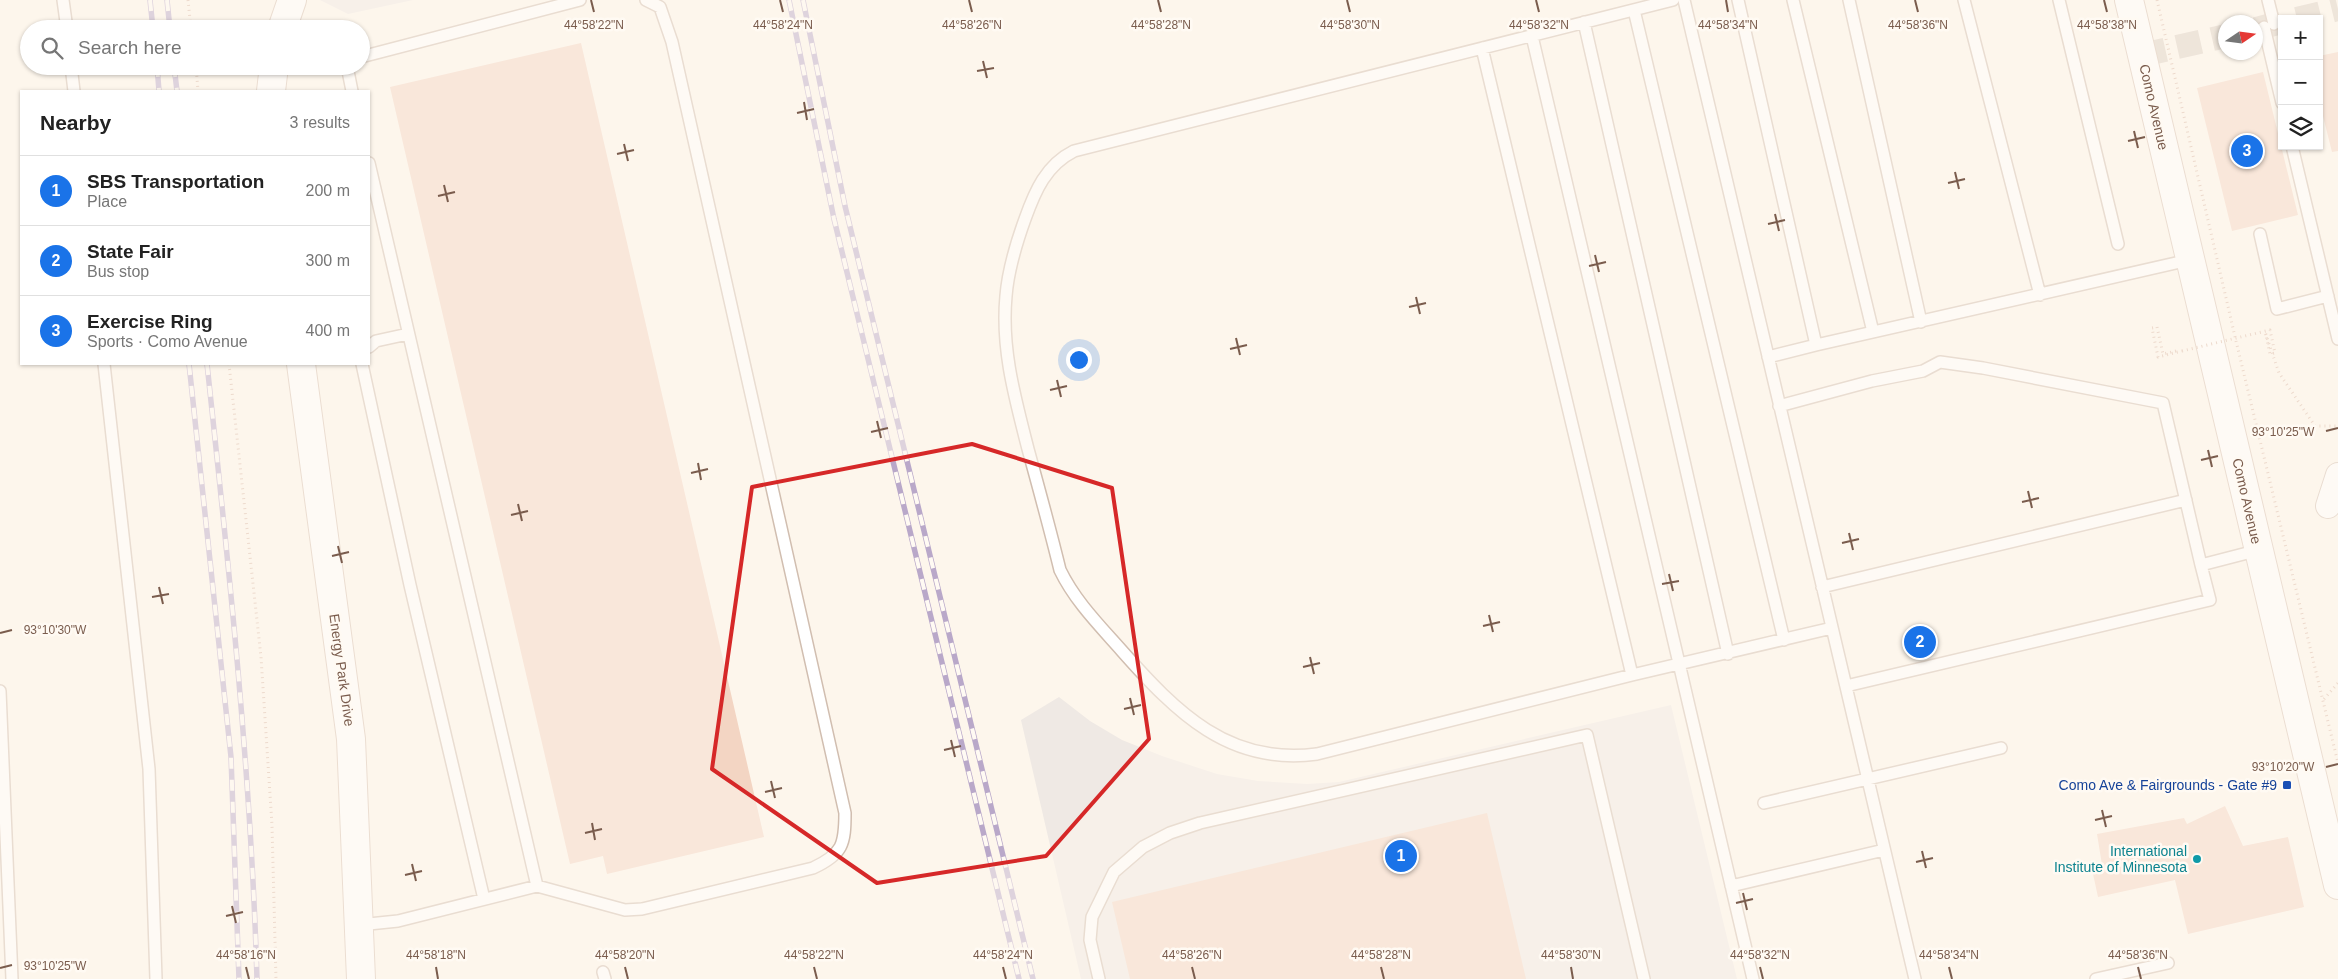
<!DOCTYPE html>
<html lang="en">
<head>
<meta charset="utf-8">
<style>
  body { margin:0; font-family:Arial,sans-serif; background:#f2f2f2; color:#222 }
  .controls { position:absolute; right:15px; top:15px; display:grid; overflow:hidden; border-radius:0px; box-shadow:0 1px 4px #0004 }
  .controls button { width:45px; height:45px; display:grid; place-items:center; padding:0; border:0; border-bottom:1px solid #e0e0e0; background:#fff; color:#222; font:25px sans-serif }
  .compass { position:absolute; left:2218px; top:15px; width:45px; height:45px; border-radius:50%; background:#fff; box-shadow:0 1px 4px #0004; rotate:77deg }
  .you { position:absolute; left:1078px; top:359px; width:18px; height:18px; margin:-12px; border:4px solid #fff; border-radius:50%; background:#1a73e8; box-shadow:0 0 0 8px #1a73e833 }
  .badge { display:grid; place-items:center; width:32px; height:32px; border-radius:50%; background:#1a73e8; color:#fff; font-size:16px; font-weight:700 }
  .pin { position:absolute; translate:-50% -50%; border:2px solid #fff; box-shadow:0 1px 5px #0006 }
  .list { margin:0; padding:0; list-style:none }
  h2 { display:flex; justify-content:space-between; align-items:center; height:65px; margin:0; padding:0 20px; font-size:21px }
  h2 small { font-size:16px; font-weight:400; color:#767676 }
  .list li { display:grid; grid-template-columns:32px 1fr auto; gap:15px; align-items:center; box-sizing:border-box; height:70px; padding:0 20px; border-top:1px solid #e0e0e0 }
  .list b { display:block; font-size:19px; white-space:nowrap }
  .list p { margin:0; font-size:16px; white-space:nowrap; color:#767676 }
  .list em { font-size:16px; font-style:normal; color:#767676 }
  .icon { flex:none; width:28px; height:28px; fill:none; stroke:currentColor; stroke-width:2; stroke-linecap:round; stroke-linejoin:round }
  .map { position:relative; flex:none; width:2338px; height:979px; overflow:hidden }
  .search { position:absolute; background:#fff; box-shadow:0 1px 4px #0004; left:20px; top:20px; width:350px; height:55px; display:flex; align-items:center; gap:12px; box-sizing:border-box; padding:0 18px; border-radius:28px; color:#767676; font-size:19px }
  .panel { position:absolute; background:#fff; box-shadow:0 1px 4px #0004; left:20px; top:90px; width:350px; height:275px; border-radius:0px }
  .map>svg:first-child { display:block }
</style>
</head>
<body>
<div class="map">
<svg width="2338" height="979" viewBox="0 0 2338 979">
  <rect width="100%" height="100%" fill="#fdf6ec"/>
  <path fill="#efe9e4" d="M 320,0 L 413,0 L 348,14 Z
    M 1059,697 L 1090,721 L 1122,740 L 1162,756 L 1217,774 L 1258,781 L 1307,784 L 1339,782 L 1671,705 L 1737,979 L 1081,979 L 1021,720 Z"/>
  <path fill="#f3d5c3" d="M 581,43 L 764,837 L 607,874 L 603,856 L 570,864 L 390,87 Z
    M 2338,52 L 2338,151 L 2332,152 L 2319,100 L 2319,56 Z
    M 2263,72 L 2298,215 L 2232,231 L 2197,88 Z
    M 2225,806 L 2243,846 L 2288,837 L 2304,907 L 2188,934 L 2175,880 L 2098,897 L 2093,874 L 2103,871 L 2097,834 L 2184,818 L 2187,824 Z
    M 1487,813 L 1526,979 L 1130,979 L 1112,902 Z"/>
  <g fill="none" stroke-linecap="round" stroke-linejoin="round">
    <path stroke="#dcd0c4" stroke-width="24" stroke-dasharray="24 12" stroke-linecap="butt" d="M 2297,19 L 2338,9
      M 2256,29 L 2282,22
      M 2142,55 L 2226,36"/>
    <defs>
      <path id="lane" d="M 63,0 L 67,29
        M 1673,0 L 1074,151 C 1046,165 1035,191 1025,219 C 1016,244 1008,270 1006,296 C 1001,349 1015,398 1028,449 C 1039,489 1050,529 1060,570 C 1075,601 1099,625 1122,651 C 1176,712 1229,766 1317,754 L 1632,675 L 1832,628
        M 1684,0 L 1915,979
        M 1738,0 L 1816,345 L 2189,260
        M 1793,0 L 1873,332
        M 1849,0 L 1921,322
        M 1964,0 L 2040,295
        M 2059,0 L 2118,244
        M 2268,0 L 2274,24
        M 1634,10 L 1784,640
        M 1584,22 L 1728,654
        M 2264,27 L 2282,103
        M 1532,36 L 1753,979
        M 1482,48 L 1632,675
        M 361,57 L 580,0
        M 71,66 L 74,91
        M 347,66 L 352,91
        M 2292,146 L 2338,339
        M 369,163 L 537,886
        M 2260,234 L 2277,309 L 2328,296
        M 369,347 L 376,341 L 408,334
        M 1768,357 L 1816,345
        M 104,364 L 149,769 L 156,979
        M 362,364 L 410,585 L 484,899
        M 1779,406 L 1872,381 L 1923,371 L 1940,362 L 1983,368 L 2163,403 L 2201,565
        M 1822,587 L 2186,500
        M 1846,686 L 2210,600 L 2201,565 L 2259,550
        M 0,691 L 12,979
        M 1764,803 L 2001,748
        M 1731,886 L 1884,850
        M 359,925 L 398,921 L 537,886 L 625,910 L 642,909 L 813,868 C 843,854 845,844 845,813 L 672,42 L 660,7 L 646,0
        M 603,972 L 605,979
        M 1099,979 L 1090,940 L 1092,917 L 1114,872 L 1143,847 L 1170,833 L 1200,823 L 1587,735 L 1644,979
        M 2096,979 L 2168,963"/>
      <path id="street" d="M 2328,506 L 2338,475"/>
      <path id="secondary" d="M 2129,0 L 2338,885
        M 282,29 L 292,0
        M 271,91 L 274,66
        M 301,364 L 351,739 L 361,979"/>
    </defs>
    <use href="#lane" stroke="#d1beb0" stroke-width="14"/>
    <use href="#street" stroke="#d1beb0" stroke-width="26"/>
    <use href="#secondary" stroke="#d6c0b0" stroke-width="30"/>
    <path stroke="#d9b8a5" stroke-width="3" stroke-dasharray="1 4" stroke-linecap="butt" d="M 188,0 L 191,29
      M 2157,0 L 2236,341 L 2338,763
      M 196,66 L 198,91
      M 2266,335 L 2265,332 L 2279,373 L 2315,426 L 2338,426
      M 2176,351 L 2163,354 L 2157,327 L 2152,328 L 2158,357 L 2182,351
      M 229,364 L 261,657 L 272,825 L 276,979
      M 2324,699 L 2338,683"/>
    <use href="#lane" stroke="#fff" stroke-width="11"/>
    <use href="#street" stroke="#fff" stroke-width="24"/>
    <use href="#secondary" stroke="#fff" stroke-width="28"/>
    <defs>
      <path id="rail" d="M 150,0 L 153,29
        M 167,0 L 170,29
        M 789,0 L 834,219 L 1019,979
        M 803,0 L 845,206 L 1033,979
        M 157,66 L 159,91
        M 174,66 L 177,91
        M 189,364 L 231,757 L 239,979
        M 207,364 C 229,568 251,773 257,979"/>
    </defs>
    <use href="#rail" stroke="#b9a8c9" stroke-width="5.5"/>
    <use href="#rail" stroke="#fffaf3" stroke-width="4" stroke-dasharray="11" stroke-linecap="butt"/>
    <path stroke="#d9b8a5" stroke-width="3" stroke-dasharray="1 4" stroke-linecap="butt" d="M 2182,351 L 2270,330 L 2275,353 L 2270,354 L 2266,335"/>
  </g>
  <path d="M0 0H2338V979H0ZM 972,444 L 1112,488 L 1149,739 L 1046,856 L 877,883 L 712,769 L 752,487 Z" fill="#fdf6ec" fill-opacity=".55" fill-rule="evenodd"/>
  <path fill="none" stroke="#d62828" stroke-width="4" stroke-linejoin="round" d="M 972,444 L 1112,488 L 1149,739 L 1046,856 L 877,883 L 712,769 L 752,487 Z"/>
  <path fill="none" stroke="#7a5c4d" stroke-width="2" d="M 591,0 L 594,12M 780,0 L 783,12M 969,0 L 972,12M 1158,0 L 1161,12M 1347,0 L 1350,12M 1536,0 L 1539,12M 1726,0 L 1728,12M 1915,0 L 1918,12M 2104,0 L 2107,12M 983,61 L 987,78M 977,71 L 994,68M 804,102 L 807,120M 797,113 L 814,109M 2134,131 L 2138,148M 2128,141 L 2145,137M 624,144 L 628,161M 617,154 L 634,150M 1955,172 L 1959,189M 1948,183 L 1965,179M 444,185 L 448,202M 438,196 L 455,192M 1775,214 L 1779,231M 1768,224 L 1785,220M 1595,255 L 1599,272M 1589,266 L 1606,262M 1416,297 L 1420,314M 1409,307 L 1426,303M 1236,338 L 1240,355M 1230,349 L 1247,345M 1057,380 L 1061,397M 1050,390 L 1067,386M 877,421 L 881,438M 2326,431 L 2338,428M 871,432 L 888,428M 2208,450 L 2212,467M 2201,460 L 2218,456M 698,463 L 701,480M 691,473 L 708,469M 2028,491 L 2032,508M 2022,502 L 2039,498M 518,504 L 522,521M 511,515 L 528,511M 1849,533 L 1853,550M 1842,543 L 1859,539M 338,546 L 342,563M 332,556 L 349,552M 1669,574 L 1673,591M 1662,584 L 1679,581M 159,587 L 163,604M 152,597 L 169,594M 1489,615 L 1493,632M 1483,626 L 1500,622M 0,633 L 12,630M 1310,657 L 1314,674M 1303,667 L 1320,663M 1130,698 L 1134,715M 1124,709 L 1141,705M 951,740 L 955,757M 944,750 L 961,746M 2326,767 L 2338,764M 771,781 L 775,798M 765,792 L 782,788M 2102,810 L 2106,827M 2095,820 L 2112,816M 592,823 L 595,840M 585,833 L 602,829M 1922,851 L 1926,868M 1916,862 L 1933,858M 412,864 L 416,881M 405,875 L 422,871M 1743,893 L 1747,910M 1736,903 L 1753,899M 232,906 L 236,923M 226,916 L 243,912M 246,967 L 249,979M 436,967 L 438,979M 625,967 L 628,979M 814,967 L 817,979M 1003,967 L 1006,979M 1192,967 L 1195,979M 1381,967 L 1384,979M 1571,967 L 1573,979M 1760,967 L 1763,979M 1949,967 L 1952,979M 2138,967 L 2141,979M 0,968 L 12,965"/>
  <rect fill="#1a4fb4" stroke="#fffaf3" stroke-width="2" x="2282" y="780" width="10" height="10" rx="2.5"/>
  <circle fill="#0f9aa8" stroke="#fffaf3" stroke-width="2" cx="2197" cy="859" r="5"/>
  <g text-anchor="middle" stroke-width="5" stroke-linejoin="round" paint-order="stroke">
    <g font-size="14" fill="#7a5c4d" stroke="#fffaf3">
      <text transform="translate(2154 107) rotate(77)" y="5">Como Avenue</text>
      <text transform="translate(2247 501) rotate(77)" y="5">Como Avenue</text>
      <text transform="translate(342 670) rotate(82)" y="5">Energy Park Drive</text>
    </g>
    <g font-size="14" fill="#164399" stroke="#fffaf3" text-anchor="end">
      <text x="2277" y="790">Como Ave &amp; Fairgrounds - Gate #9</text>
    </g>
    <g font-size="14" fill="#0d838f" stroke="#fffaf3" text-anchor="end">
      <text x="2187" y="856">International<tspan x="2187" dy="16">Institute of Minnesota</tspan></text>
    </g>
  </g>
  <g font-size="12" text-anchor="middle" fill="#7a5c4d" stroke="#fffaf3" stroke-width="5" stroke-linejoin="round" paint-order="stroke">
    <text x="594" y="29">44°58'22"N</text>
    <text x="783" y="29">44°58'24"N</text>
    <text x="972" y="29">44°58'26"N</text>
    <text x="1161" y="29">44°58'28"N</text>
    <text x="1350" y="29">44°58'30"N</text>
    <text x="1539" y="29">44°58'32"N</text>
    <text x="1728" y="29">44°58'34"N</text>
    <text x="1918" y="29">44°58'36"N</text>
    <text x="2107" y="29">44°58'38"N</text>
    <text x="2283" y="436">93°10'25"W</text>
    <text x="55" y="634">93°10'30"W</text>
    <text x="2283" y="771">93°10'20"W</text>
    <text x="246" y="959">44°58'16"N</text>
    <text x="436" y="959">44°58'18"N</text>
    <text x="625" y="959">44°58'20"N</text>
    <text x="814" y="959">44°58'22"N</text>
    <text x="1003" y="959">44°58'24"N</text>
    <text x="1192" y="959">44°58'26"N</text>
    <text x="1381" y="959">44°58'28"N</text>
    <text x="1571" y="959">44°58'30"N</text>
    <text x="1760" y="959">44°58'32"N</text>
    <text x="1949" y="959">44°58'34"N</text>
    <text x="2138" y="959">44°58'36"N</text>
    <text x="55" y="970">93°10'25"W</text>
  </g>
</svg>
<div class="controls">
<button>+</button>
<button>−</button>
<button><svg class="icon" aria-label="layers" viewBox="0 0 24 24"><path d="M12 4l9 5-9 5-9-5zM3 14l9 5 9-5"/></svg></button>
</div>
<svg class="compass" viewBox="-18 -18 36 36"><path d="M0-13l5 13h-10z" fill="#e53935"/><path d="M0 13l5-13h-10z" fill="#767676"/></svg>
<div class="you"></div>
<div class="pin badge" style="left:1401px;top:856px">1</div>
<div class="pin badge" style="left:1920px;top:642px">2</div>
<div class="pin badge" style="left:2247px;top:151px">3</div>
<div class="search"><svg class="icon" aria-label="search" viewBox="0 0 24 24"><circle cx="10" cy="10" r="6"/><path d="M15 15l6 6"/></svg>Search here</div>
<section class="panel">
<h2>Nearby<small>3 results</small></h2>
<ul class="list">
<li><span class="badge">1</span><div><b>SBS Transportation</b><p>Place</p></div><em>200 m</em></li>
<li><span class="badge">2</span><div><b>State Fair</b><p>Bus stop</p></div><em>300 m</em></li>
<li><span class="badge">3</span><div><b>Exercise Ring</b><p>Sports · Como Avenue</p></div><em>400 m</em></li>
</ul>
</section>
</div>
</body>
</html>
